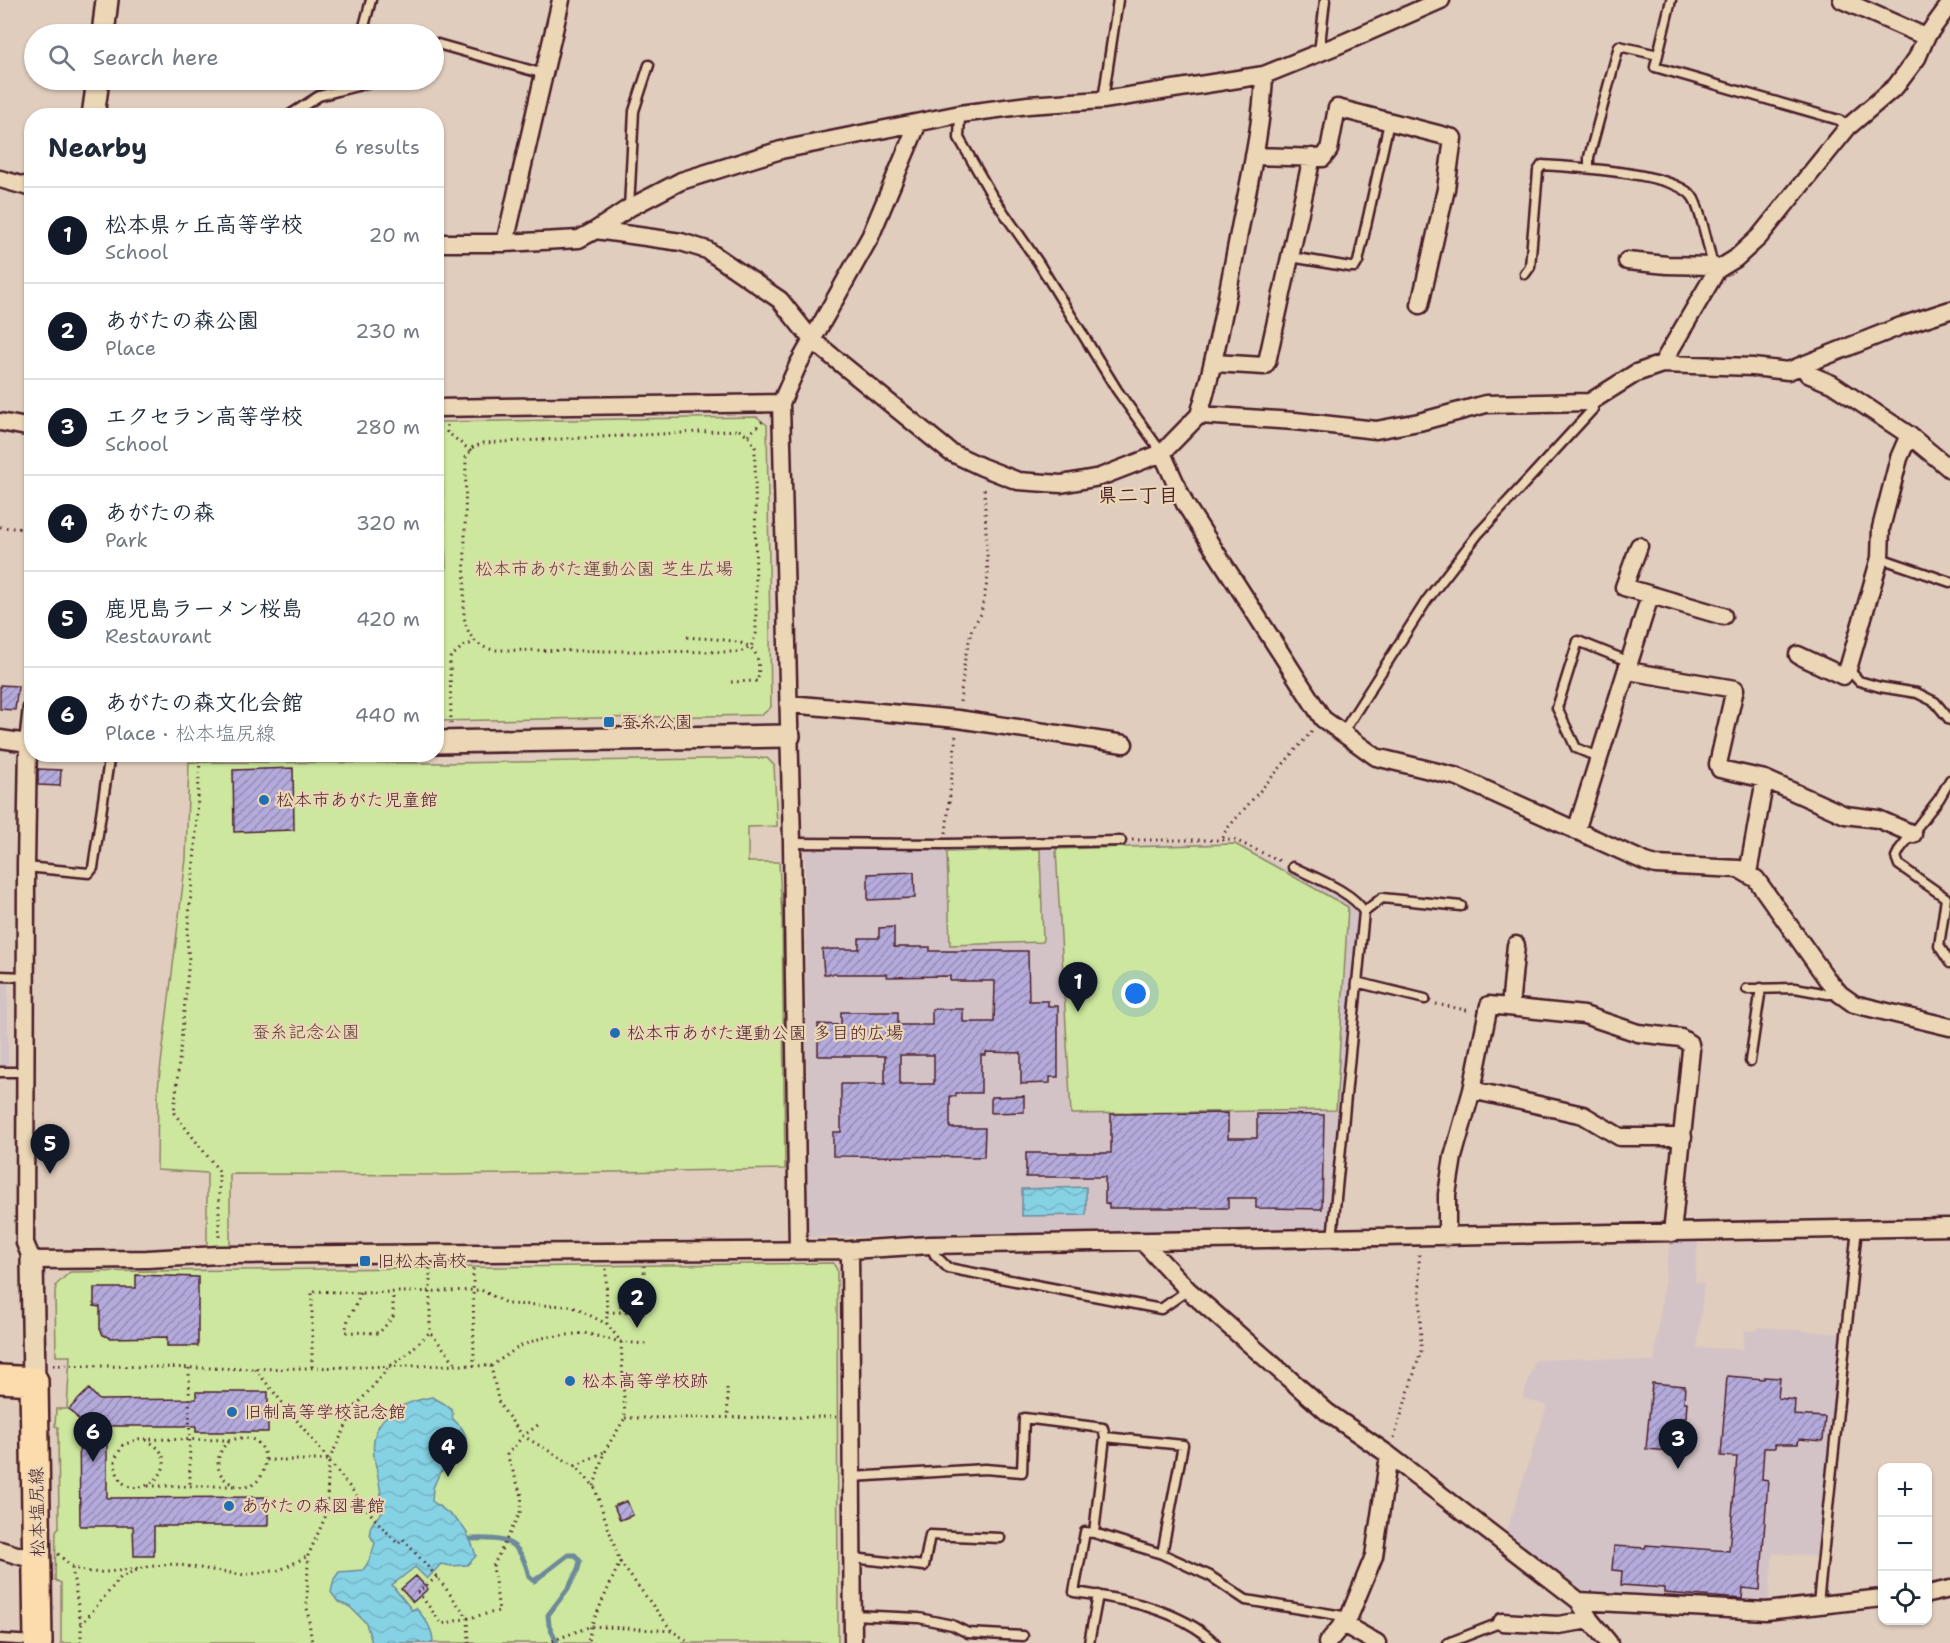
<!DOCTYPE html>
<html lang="en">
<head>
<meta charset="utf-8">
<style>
  body { margin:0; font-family:"Shantell Sans","Klee One",sans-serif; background:#f2f2f3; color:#1f2937 }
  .controls { position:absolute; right:18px; bottom:18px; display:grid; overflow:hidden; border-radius:12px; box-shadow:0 2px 4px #0004 }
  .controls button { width:54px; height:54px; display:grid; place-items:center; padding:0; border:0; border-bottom:2px solid #e0e1e3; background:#fff; color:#1f2937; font:30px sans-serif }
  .you { position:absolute; left:1136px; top:994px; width:21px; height:21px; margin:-15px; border:4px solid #fff; border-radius:50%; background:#1a73e8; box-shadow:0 0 0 9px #1a73e833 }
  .badge { display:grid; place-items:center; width:39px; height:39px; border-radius:50%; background:#111827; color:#fff; font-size:20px; font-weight:700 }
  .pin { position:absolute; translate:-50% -50px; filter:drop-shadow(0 2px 3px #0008) }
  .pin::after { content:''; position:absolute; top:32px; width:21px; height:18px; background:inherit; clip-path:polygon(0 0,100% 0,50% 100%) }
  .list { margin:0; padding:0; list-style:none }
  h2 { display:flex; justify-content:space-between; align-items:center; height:78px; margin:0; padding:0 24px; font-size:26px }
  h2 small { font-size:20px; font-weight:400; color:#747a83 }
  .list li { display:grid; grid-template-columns:39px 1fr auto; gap:18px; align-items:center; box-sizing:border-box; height:96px; padding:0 24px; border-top:2px solid #e0e1e3 }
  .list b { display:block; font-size:22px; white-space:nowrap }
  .list p { margin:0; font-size:20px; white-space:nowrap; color:#747a83 }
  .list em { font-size:20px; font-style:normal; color:#747a83 }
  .icon { flex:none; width:33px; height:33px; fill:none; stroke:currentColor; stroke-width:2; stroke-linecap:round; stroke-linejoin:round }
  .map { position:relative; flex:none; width:1950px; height:1643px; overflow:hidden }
  .search { position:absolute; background:#fff; box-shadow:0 2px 4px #0004; left:24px; top:24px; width:420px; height:66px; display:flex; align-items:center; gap:15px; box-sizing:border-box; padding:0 21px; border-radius:33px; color:#747a83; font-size:22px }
  .panel { position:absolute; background:#fff; box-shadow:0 2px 4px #0004; left:24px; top:108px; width:420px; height:654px; border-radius:24px }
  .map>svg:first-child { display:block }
</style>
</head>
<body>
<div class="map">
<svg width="1950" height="1643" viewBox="0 0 1950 1643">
  <defs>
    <pattern id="water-waves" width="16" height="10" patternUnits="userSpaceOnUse" patternTransform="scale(1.5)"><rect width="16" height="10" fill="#85d2e4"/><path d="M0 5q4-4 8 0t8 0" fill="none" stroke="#74b4c4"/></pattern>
    <pattern id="building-hatch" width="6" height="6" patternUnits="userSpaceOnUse" patternTransform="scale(1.5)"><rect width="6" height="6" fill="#b4abdc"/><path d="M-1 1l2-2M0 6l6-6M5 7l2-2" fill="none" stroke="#948bb3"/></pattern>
  </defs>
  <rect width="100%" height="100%" fill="#e0cdbd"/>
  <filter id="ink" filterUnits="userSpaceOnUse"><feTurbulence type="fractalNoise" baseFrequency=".0167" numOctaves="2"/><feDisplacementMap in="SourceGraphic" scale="12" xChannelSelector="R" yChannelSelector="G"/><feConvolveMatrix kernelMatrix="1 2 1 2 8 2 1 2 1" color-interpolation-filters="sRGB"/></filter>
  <g filter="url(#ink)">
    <path fill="#d3c3c6" d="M 1235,843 L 1352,903 L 1358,912 L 1331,1217 L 1324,1231 L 808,1237 L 805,847 Z
      M 0,981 L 8,983 L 8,1067 L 0,1067 Z
      M 1670,1239 L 1698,1239 L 1695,1282 L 1704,1284 L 1697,1348 L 1743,1349 L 1745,1330 L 1756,1331 L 1760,1327 L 1844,1334 L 1821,1557 L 1773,1553 L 1768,1608 L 1591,1596 L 1506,1533 L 1547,1406 L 1523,1398 L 1535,1360 L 1600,1358 L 1654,1362 Z"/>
    <path fill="#cde79e" stroke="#8c8364" stroke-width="1.5" d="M 757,417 L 767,425 L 771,707 L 762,715 L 437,721 L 438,570 L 446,570 L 440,422 Z
      M 767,758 L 774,765 L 777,826 L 748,827 L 748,862 L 779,862 L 782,917 L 785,1169 L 448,1175 L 230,1174 L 230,1249 L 207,1248 L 207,1173 L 157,1170 L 158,1088 L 186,859 L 189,762 L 445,763 Z
      M 1235,844 L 1348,907 L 1336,1110 L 1071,1114 L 1056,849 Z
      M 1040,849 L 1043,942 L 950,945 L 947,852 Z
      M 833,1263 L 837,1270 L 838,1643 L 61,1643 L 61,1583 L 55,1580 L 56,1531 L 59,1527 L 58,1427 L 55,1426 L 56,1409 L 67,1409 L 70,1356 L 56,1356 L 55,1294 L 56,1285 L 70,1272 Z"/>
    <path fill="url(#water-waves)" stroke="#6d8a9a" stroke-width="1.5" d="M 1086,1187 L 1086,1215 L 1022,1216 L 1022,1189 Z
      M 432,1397 C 439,1401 448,1404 452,1411 C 455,1419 449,1413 454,1420 C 456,1423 460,1425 461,1427 C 476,1448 456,1464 440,1472 L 433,1488 L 432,1501 C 457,1520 467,1524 476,1556 L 467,1565 L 451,1566 L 441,1564 L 427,1579 L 415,1567 L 392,1585 L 412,1610 L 416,1608 C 425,1619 433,1628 433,1643 L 372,1643 L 366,1623 L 350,1607 L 338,1602 L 331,1592 L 334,1579 L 339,1572 L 363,1570 C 370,1561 372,1553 375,1543 C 364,1530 372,1523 382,1512 C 383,1493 377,1475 374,1456 C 369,1416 400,1403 432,1397 Z"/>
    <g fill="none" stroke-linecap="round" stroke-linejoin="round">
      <path stroke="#6d8a9a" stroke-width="5" d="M 471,1539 C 507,1538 521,1540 529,1577 L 534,1581 L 568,1555 L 575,1555 L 580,1561 L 578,1569 L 569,1587 L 548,1615 L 549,1625 L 557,1643"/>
    </g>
    <path fill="url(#building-hatch)" stroke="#4a1f2b" stroke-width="1.5" fill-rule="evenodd" d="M 0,685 L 18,686 L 15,710 L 0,709 Z
      M 293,768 L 294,830 L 234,832 L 233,770 Z
      M 38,769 L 61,770 L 60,786 L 38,785 Z
      M 914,872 L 915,898 L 868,900 L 868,874 Z
      M 894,927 L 894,947 L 930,947 L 930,951 L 1028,951 L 1029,1001 L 1048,1001 L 1048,1006 L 1058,1006 L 1058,1077 L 1050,1077 L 1050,1083 L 1021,1084 L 1021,1053 L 986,1052 L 986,1055 L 981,1055 L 981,1093 L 956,1093 L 956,1096 L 950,1096 L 950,1128 L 985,1128 L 984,1157 L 833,1156 L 833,1132 L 841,1132 L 841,1084 L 885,1084 L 885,1056 L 818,1056 L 818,1024 L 841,1025 L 841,1012 L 898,1012 L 898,1025 L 932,1025 L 932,1009 L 963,1009 L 963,1022 L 994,1022 L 995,981 L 950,981 L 950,976 L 887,977 L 887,974 L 824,974 L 822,949 L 859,949 L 859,938 L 879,938 L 879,928 ZM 900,1055 L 934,1055 L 934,1084 L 900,1084 Z
      M 1024,1096 L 1024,1112 L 991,1113 L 991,1097 Z
      M 1228,1113 L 1228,1138 L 1257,1138 L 1257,1114 L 1324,1115 L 1322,1209 L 1256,1208 L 1256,1198 L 1228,1198 L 1228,1208 L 1109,1208 L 1109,1204 L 1105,1203 L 1105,1177 L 1026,1177 L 1026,1153 L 1111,1153 L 1111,1114 Z
      M 136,1275 L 198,1277 L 198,1346 L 167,1346 L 167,1337 L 110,1338 L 103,1335 L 100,1329 L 100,1307 L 94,1306 L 94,1288 L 136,1288 Z
      M 620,1289 L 639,1289 L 639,1307 L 620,1306 Z
      M 1727,1376 L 1764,1379 L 1764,1377 L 1780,1378 L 1778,1398 L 1795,1400 L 1794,1415 L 1825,1417 L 1823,1441 L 1799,1439 L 1798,1444 L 1775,1444 L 1775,1448 L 1764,1448 L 1762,1479 L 1768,1480 L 1760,1590 L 1743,1588 L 1742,1599 L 1664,1593 L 1664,1588 L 1621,1585 L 1622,1571 L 1612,1570 L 1614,1546 L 1645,1548 L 1646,1545 L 1729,1551 L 1737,1457 L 1721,1456 Z
      M 1652,1383 L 1685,1386 L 1684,1402 L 1687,1402 L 1686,1418 L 1681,1418 L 1679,1437 L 1673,1436 L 1671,1451 L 1646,1449 Z
      M 89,1389 L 99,1400 L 196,1399 L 196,1392 L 268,1392 L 268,1432 L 196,1432 L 196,1426 L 107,1426 L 107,1498 L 268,1497 L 268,1526 L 154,1526 L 154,1556 L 134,1556 L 133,1526 L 80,1526 L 79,1420 L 69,1409 Z
      M 627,1501 L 633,1515 L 620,1520 L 614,1506 Z
      M 416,1576 L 428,1589 L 413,1602 L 401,1589 Z"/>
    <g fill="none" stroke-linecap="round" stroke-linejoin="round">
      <defs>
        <path id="service" d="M 1671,0 L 1655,67 L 1839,120 L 1848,127
          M 362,34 L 371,0
          M 434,43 L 544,74
          M 1319,53 L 1325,0
          M 345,89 L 381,80
          M 1103,100 L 1118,0
          M 960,114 L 959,138 L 991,194 L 1038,262 L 1117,390 L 1162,453
          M 288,116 L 319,96 L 345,89 L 349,80
          M 1589,167 L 1589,157 L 1619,46 L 1658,55
          M 629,208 L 634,111 L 649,65
          M 1291,257 L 1350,267 L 1355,267 L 1358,262 L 1389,122
          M 1525,274 L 1530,267 L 1538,171 L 1542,165 C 1571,167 1680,172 1694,199 C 1702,215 1708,247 1713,266
          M 1880,558 L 1950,582
          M 1848,669 L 1859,681 L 1880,687 L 1917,693 L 1935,702 L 1950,720
          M 1343,732 L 1427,600 L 1478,534 L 1593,409 L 1590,402
          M 1600,758 L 1576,748 L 1557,708 L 1578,641 L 1630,662
          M 1950,780 L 1939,799 L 1900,849 L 1896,857 L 1899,865 L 1946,898 L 1939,946 L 1950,963
          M 792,843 L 946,844 L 1121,841
          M 26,867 L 89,873 L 93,868 L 109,760
          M 1293,867 C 1313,877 1354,892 1364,912 L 1332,1239
          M 1364,912 L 1382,898 L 1461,906
          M 0,976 L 26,977
          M 1356,982 L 1425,999
          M 1747,989 L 1795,988 L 1828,994 L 1840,994
          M 1750,1061 L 1761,988
          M 0,1072 L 25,1072
          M 930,1245 L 935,1255 L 948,1268 L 1161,1309 L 1188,1290
          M 1105,1437 L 1094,1533 L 1162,1554
          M 852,1477 L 985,1469 L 1022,1472 L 1024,1418 L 1103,1428 L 1105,1437 L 1183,1445 L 1162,1554 L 1210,1576 L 1246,1600 L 1349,1617
          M 1094,1533 L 1085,1532 L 1074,1592 C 1120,1598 1180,1609 1215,1643
          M 853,1558 L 924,1566 L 930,1535 L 1000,1538
          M 1818,1604 L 1857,1228
          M 853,1615 L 919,1618 L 952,1625 L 968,1633 L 1023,1636
          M 0,1639 L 35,1641
          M 1089,1643 L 1098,1595
          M 1448,1643 L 1502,1622"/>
        <path id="minor" d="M 1842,0 L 1926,37
          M 1254,156 L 1323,158 L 1329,150 L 1337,108 L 1453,138 L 1446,189 L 1420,305
          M 0,179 L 32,188
          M 596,230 L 681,242 L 707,250 L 780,300 L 812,340 L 950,452 L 982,467 L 1018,481 L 1061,484 L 1100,477 L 1162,453 L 1199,415 L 1295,421 L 1376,430 L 1419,422 L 1486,404 L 1590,402 L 1636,373 L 1662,364 L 1753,367 L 1788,371 L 1901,326 L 1950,310
          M 436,243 L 505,243 L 579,239 L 596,230 L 629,208 L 681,181 L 781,150 L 960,114 L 1028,105 L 1103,100 L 1264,75 L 1343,43 L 1441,0
          M 505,243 L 561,0
          M 1627,261 L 1667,265 L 1713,266 L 1717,270
          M 1214,363 L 1264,366 L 1267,362 L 1312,157
          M 1662,364 L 1717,270 L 1735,259 L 1759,237 L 1848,127 L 1896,86 L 1917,58 L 1926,37 L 1950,4
          M 1803,366 L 1808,374 L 1832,384 L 1909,435 L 1950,469
          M 436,408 L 781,403
          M 1199,415 C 1217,354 1228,291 1240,228 C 1250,177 1262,127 1264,75
          M 0,422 L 32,428
          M 1162,453 L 1185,504 L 1323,719 L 1376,757 L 1458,777 L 1646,862 L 1656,865 L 1739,869 L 1756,879 L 1827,979 L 1840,994 L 1854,1004 L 1950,1027
          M 1639,546 L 1624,587 L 1723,616
          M 1798,655 L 1843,676 L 1848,669 L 1880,558 L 1881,528 L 1899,458 L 1909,435
          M 1628,671 L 1735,689 L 1718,764 L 1720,769 L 1765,779 L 1845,815 L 1878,819 L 1913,834
          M 789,704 L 958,719 L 1124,744
          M 32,707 L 28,743 L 26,867 L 25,1243 L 32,1260 L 147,1259 L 219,1255 L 850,1250 L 930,1245 L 1950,1227
          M 0,739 L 28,743
          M 1576,831 L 1650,596
          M 1748,873 L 1765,779
          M 1510,1007 L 1516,945
          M 1472,1090 L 1583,1115 L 1620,1137 L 1683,1137
          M 1447,1237 L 1447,1194 L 1453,1157 L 1472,1090 L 1489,1005 L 1584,1015 L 1638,1033 L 1681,1038 L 1690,1044 L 1691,1050 L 1672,1233
          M 1142,1241 L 1188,1290 L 1327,1412 L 1389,1455 L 1579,1601 L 1590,1620 L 1609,1643
          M 798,1250 L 792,843 L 781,403 L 798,365 L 870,237 L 918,123
          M 850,1250 L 853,1643
          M 0,1550 L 24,1557
          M 1928,1594 L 1950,1589
          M 1579,1601 L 1766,1611 L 1882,1598
          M 1502,1622 L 1558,1625 L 1590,1620
          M 1327,1643 L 1343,1624
          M 1377,1643 L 1343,1624 L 1349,1617 L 1374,1556 L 1389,1455"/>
        <path id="tertiary" d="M 103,34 L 107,0
          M 93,116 L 98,80
          M 436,742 L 789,736
          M 28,743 L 32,743
          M 32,1260 L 34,1381"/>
        <path id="primary" d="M 0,1379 L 34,1381 L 38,1643"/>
      </defs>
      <use href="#service" stroke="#4a1f2b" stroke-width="13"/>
      <use href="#minor" stroke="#4a1f2b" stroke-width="21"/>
      <use href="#tertiary" stroke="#4a1f2b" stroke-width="26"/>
      <use href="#primary" stroke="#4a1f2b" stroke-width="32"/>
      <path stroke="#4a1f2b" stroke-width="3" stroke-dasharray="1.5 4.5" stroke-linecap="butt" d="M 447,425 L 447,432 L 471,451
        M 739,430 L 748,435 L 755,447 L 756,634 L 751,647 L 740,652 L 496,650 C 476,648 467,635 464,616 L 466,457 L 473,447 L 483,443 Z
        M 748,435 L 764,420
        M 0,527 L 25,529 L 32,527
        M 687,637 C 702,639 742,638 752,649 C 760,657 759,670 758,681 L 731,682
        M 960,702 L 965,658 L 972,628 L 981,614 L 988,577 L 984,485
        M 451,724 L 450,658 L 462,647 L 475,642
        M 200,760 L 195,850 L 187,938 L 189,960 L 174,1113 L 219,1171 L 219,1238
        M 946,833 L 956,735
        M 1223,838 L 1226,830 L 1312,731
        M 1132,840 L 1235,840 L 1282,862
        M 1436,1004 L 1471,1011
        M 430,1268 L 430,1332 L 457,1365
        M 473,1269 L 474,1366
        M 360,1293 C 356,1310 346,1315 346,1332 L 379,1333 L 393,1317 L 393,1293
        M 607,1312 L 645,1313 L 644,1266
        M 53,1365 L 255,1369 L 457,1365 L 491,1366 L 499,1404 L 523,1436 L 575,1466 L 594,1486 L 620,1562 L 591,1626 L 588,1643
        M 491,1366 L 520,1346 L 541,1338 L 584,1333 L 621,1342 L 646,1344
        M 312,1367 L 312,1291 L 360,1293 L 481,1290 L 508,1304 L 571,1306 L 607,1324
        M 189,1368 L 190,1486
        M 255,1369 L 329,1460 L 326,1515 L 308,1556 L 307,1607 L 312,1643
        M 727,1388 L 728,1417
        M 625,1418 L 836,1417
        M 1394,1438 L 1421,1351 L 1419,1251
        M 146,1440 C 200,1467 116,1521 115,1459 L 123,1445 L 139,1439 L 231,1440 C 282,1424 271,1505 230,1483 C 212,1473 216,1450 231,1440
        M 266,1460 L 329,1460
        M 329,1460 L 356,1406 L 390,1366 L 405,1356 L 430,1332
        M 330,1462 L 375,1519 L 398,1544 L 403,1539 L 437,1577 L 468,1618 L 469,1643
        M 575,1466 L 604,1452
        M 148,1486 L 234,1486
        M 594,1486 L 604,1452 L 625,1418 L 621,1342 L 607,1324 L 606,1268
        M 58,1554 C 63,1558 67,1564 73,1567 C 92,1577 118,1570 139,1568
        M 620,1562 L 672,1631
        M 72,1568 L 81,1625
        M 437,1577 L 418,1592 L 442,1624 L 499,1611 L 493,1566 L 520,1513 L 522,1496 L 507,1455 L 523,1436 L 538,1425
        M 81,1643 L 81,1625 L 121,1577 L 144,1567 L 174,1564 L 244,1575 L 280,1570 L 308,1556
        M 547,1643 L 591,1626 L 672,1631 L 690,1643"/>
      <use href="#service" stroke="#ebd6b5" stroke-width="8"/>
      <use href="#minor" stroke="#ebd6b5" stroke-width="16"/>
      <use href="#tertiary" stroke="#ebd6b5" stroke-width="21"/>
      <use href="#primary" stroke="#fcdcac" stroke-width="27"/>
    </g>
  </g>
  <g fill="#1f6fb2" stroke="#ebd6b5" stroke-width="2">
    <rect x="603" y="716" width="12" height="12" rx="3"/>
    <circle cx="264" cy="800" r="6"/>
    <circle cx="615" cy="1033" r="6"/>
    <rect x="359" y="1255" width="12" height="12" rx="3"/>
    <circle cx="570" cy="1381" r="6"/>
    <circle cx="232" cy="1412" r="6"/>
    <circle cx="229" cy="1506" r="6"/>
  </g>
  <g text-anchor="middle" stroke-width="4.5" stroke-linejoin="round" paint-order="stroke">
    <g font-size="18" fill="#5e3d3c" stroke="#ebd6b5">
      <text x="604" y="575">松本市あがた運動公園 芝生広場</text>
      <text x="306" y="1038">蚕糸記念公園</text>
    </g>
    <g font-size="18" fill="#4a1f2b" stroke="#ebd6b5" text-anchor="start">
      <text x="621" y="728">蚕糸公園</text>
      <text x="276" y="806">松本市あがた児童館</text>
      <text x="627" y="1039">松本市あがた運動公園 多目的広場</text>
      <text x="377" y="1267">旧松本高校</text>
      <text x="582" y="1387">松本高等学校跡</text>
      <text x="244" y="1418">旧制高等学校記念館</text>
      <text x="241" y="1512">あがたの森図書館</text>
    </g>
    <g font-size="18" fill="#4a1f2b" stroke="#ebd6b5">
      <text transform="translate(37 1512) rotate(-91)" y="6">松本塩尻線</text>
    </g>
    <g font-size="20" font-weight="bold" fill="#4a1f2b" stroke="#ebd6b5">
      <text x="1138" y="502">県二丁目</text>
    </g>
  </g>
</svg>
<div class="controls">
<button>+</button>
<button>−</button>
<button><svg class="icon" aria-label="locate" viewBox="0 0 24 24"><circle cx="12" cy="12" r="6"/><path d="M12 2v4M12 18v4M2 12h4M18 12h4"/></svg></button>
</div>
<div class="you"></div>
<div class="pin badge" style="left:1078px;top:1012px">1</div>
<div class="pin badge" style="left:637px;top:1328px">2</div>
<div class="pin badge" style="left:1678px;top:1469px">3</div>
<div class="pin badge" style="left:448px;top:1477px">4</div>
<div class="pin badge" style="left:50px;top:1174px">5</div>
<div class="pin badge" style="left:93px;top:1462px">6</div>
<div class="search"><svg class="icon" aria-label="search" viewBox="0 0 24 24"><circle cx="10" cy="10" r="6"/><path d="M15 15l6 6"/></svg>Search here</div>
<section class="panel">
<h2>Nearby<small>6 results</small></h2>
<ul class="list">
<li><span class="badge">1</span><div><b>松本県ヶ丘高等学校</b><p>School</p></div><em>20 m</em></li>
<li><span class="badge">2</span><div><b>あがたの森公園</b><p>Place</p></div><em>230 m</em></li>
<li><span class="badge">3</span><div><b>エクセラン高等学校</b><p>School</p></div><em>280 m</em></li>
<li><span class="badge">4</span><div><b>あがたの森</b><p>Park</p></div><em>320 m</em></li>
<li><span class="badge">5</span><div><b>鹿児島ラーメン桜島</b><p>Restaurant</p></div><em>420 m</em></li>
<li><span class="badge">6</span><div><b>あがたの森文化会館</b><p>Place · 松本塩尻線</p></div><em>440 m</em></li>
</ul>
</section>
</div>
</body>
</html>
